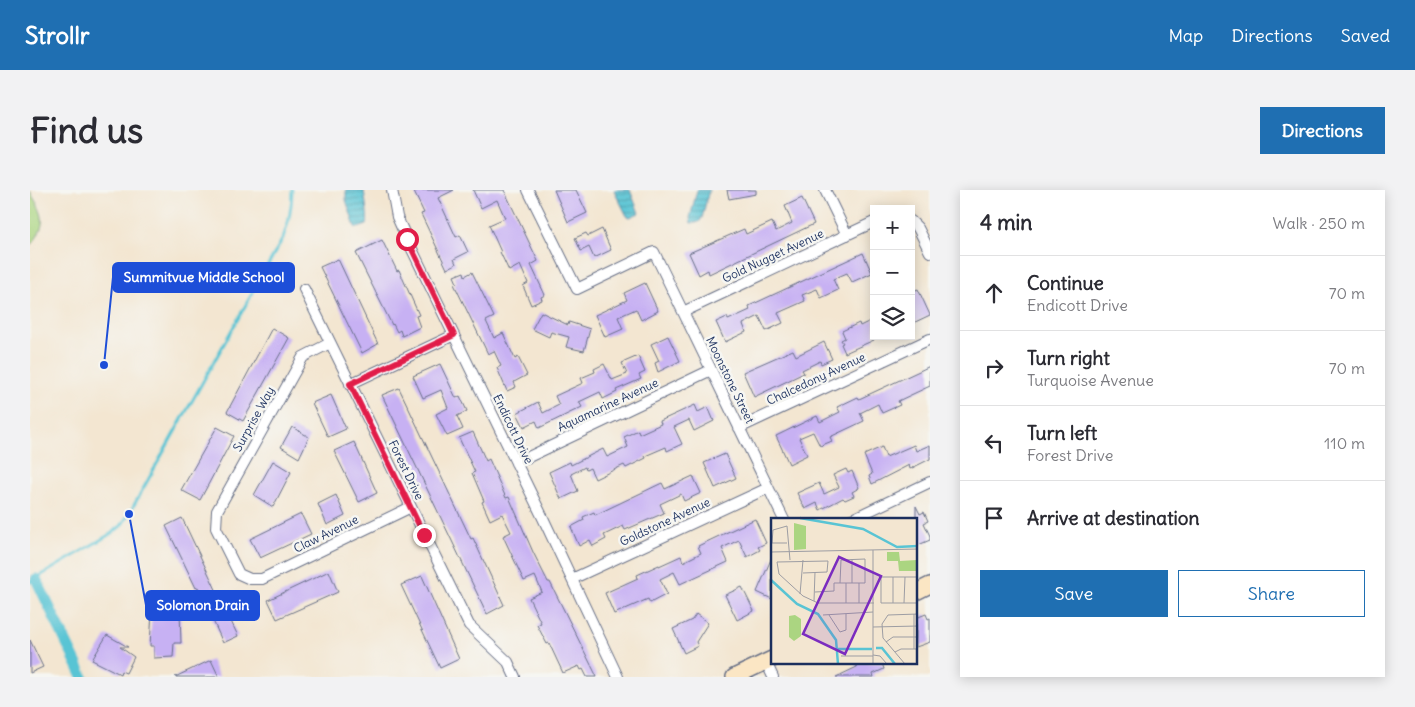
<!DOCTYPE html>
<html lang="en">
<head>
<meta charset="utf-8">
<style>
  body { margin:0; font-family:Delius,sans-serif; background:#f2f2f3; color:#2b2b33 }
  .controls { position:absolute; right:15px; top:15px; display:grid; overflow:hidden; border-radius:0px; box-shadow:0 2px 12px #0003 }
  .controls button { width:45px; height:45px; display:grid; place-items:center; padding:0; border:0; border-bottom:1px solid #e1e1e2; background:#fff; color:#2b2b33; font:25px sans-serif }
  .stop { position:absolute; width:15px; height:15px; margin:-11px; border:4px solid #e11d48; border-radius:50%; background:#fff }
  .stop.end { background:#e11d48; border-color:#fff; box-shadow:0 1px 5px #0008 }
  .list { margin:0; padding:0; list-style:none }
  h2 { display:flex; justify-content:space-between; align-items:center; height:65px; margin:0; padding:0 20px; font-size:21px }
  h2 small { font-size:16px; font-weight:400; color:#7c7c81 }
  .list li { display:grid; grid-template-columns:32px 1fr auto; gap:15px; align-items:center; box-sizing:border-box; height:75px; padding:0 20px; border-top:1px solid #e1e1e2 }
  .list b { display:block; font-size:19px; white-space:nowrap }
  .list p { margin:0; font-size:16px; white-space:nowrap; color:#7c7c81 }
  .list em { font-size:16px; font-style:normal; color:#7c7c81 }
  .actions { display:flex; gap:10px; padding:15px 20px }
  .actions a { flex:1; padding:11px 0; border:1px solid #1f6fb2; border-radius:0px; text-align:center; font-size:18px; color:#1f6fb2 }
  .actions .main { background:#1f6fb2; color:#fff }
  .icon { flex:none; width:28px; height:28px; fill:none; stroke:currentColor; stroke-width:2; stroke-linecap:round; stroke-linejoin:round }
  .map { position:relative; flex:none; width:900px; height:487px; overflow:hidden; border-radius:0px }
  header { display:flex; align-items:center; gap:30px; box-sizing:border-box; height:70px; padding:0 25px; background:#1f6fb2; color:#fff }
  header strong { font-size:24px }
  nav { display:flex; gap:28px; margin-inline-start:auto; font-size:18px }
  .intro { display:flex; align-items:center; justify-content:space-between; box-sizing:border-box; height:120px; padding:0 30px }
  h1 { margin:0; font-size:35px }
  .button { padding:12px 22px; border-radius:0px; background:#1f6fb2; color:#fff; font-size:18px; font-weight:700 }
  main { display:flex; gap:30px; padding:0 30px }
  aside { flex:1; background:#fff; border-radius:0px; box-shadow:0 2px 12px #0003 }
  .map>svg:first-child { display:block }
</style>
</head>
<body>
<header>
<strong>Strollr</strong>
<nav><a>Map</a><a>Directions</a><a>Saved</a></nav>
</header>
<div class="intro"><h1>Find us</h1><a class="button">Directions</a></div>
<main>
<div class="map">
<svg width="900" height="487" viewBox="0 0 900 487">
  <defs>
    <pattern id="water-rules" width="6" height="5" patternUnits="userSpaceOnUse" patternTransform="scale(1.25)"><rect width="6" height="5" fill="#59c4d4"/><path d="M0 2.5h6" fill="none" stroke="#49a0af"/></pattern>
  </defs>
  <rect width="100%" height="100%" fill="#f6f6f2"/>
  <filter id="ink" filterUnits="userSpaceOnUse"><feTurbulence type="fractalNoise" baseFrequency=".02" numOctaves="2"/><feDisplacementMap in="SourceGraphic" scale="10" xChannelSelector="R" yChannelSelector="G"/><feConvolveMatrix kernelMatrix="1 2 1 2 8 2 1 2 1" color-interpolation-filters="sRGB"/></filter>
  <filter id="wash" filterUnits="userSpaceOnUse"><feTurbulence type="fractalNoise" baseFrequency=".0096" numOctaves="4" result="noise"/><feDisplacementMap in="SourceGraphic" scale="20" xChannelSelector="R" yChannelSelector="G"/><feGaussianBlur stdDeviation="1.12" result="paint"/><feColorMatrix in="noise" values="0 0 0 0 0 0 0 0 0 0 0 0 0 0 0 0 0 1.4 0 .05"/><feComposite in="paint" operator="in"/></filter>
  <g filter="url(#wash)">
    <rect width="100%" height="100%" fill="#f3e6d1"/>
    <path fill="#abd581" stroke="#638270" d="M 0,1 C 4,9 11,19 12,27 C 14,36 7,50 0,55 Z"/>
    <path fill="url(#water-rules)" stroke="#3a7a99" d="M 316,0 L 334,0 C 335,9 339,29 337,35 L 328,38 L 325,37 L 316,10 Z
      M 584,0 L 600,0 L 609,23 L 600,27 L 597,26 Z
      M 667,0 L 679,0 L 672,28 L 669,32 L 661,33 L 660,28 Z"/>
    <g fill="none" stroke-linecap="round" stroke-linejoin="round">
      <path stroke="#59c4d4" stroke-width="3" d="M 0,392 L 82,343 L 91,336 L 99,324 L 253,48 C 259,32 262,17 262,0"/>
      <path stroke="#59c4d4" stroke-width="11" d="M 6,389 L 53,487"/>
    </g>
    <g id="blocks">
      <path fill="#c7b1f3" d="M 389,0 L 424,0 L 408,8 L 426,47 L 430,45 L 438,62 L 424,69 L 426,74 L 417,79 L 391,24 L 394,23 L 384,2 Z
        M 443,0 L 474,0 L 508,71 L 501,75 L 515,105 L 511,107 L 512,110 L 501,115 L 493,96 L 498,93 L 490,75 L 479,81 L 470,62 L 471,62 L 459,35 L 475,28 L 467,10 L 451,18 Z
        M 524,0 L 546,0 L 557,23 L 538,32 Z
        M 697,0 L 726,0 L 726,4 L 699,9 Z
        M 772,8 L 784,34 L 679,84 L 678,80 L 669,85 L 659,63 L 714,39 L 716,44 L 742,32 L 746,41 L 762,33 L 755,16 Z
        M 572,39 L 581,60 L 564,68 L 559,57 L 551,61 L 545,48 L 556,43 L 558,46 Z
        M 352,50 L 367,81 L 369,80 L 389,125 L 386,126 L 390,137 L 372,146 L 370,140 L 367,142 L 363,134 L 362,135 L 326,63 Z
        M 833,63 L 842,83 L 822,92 L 817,83 L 803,89 L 808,100 L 791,108 L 787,99 L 772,105 L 775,111 L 748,123 L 753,133 L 736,141 L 729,126 L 713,134 L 716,142 L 695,152 L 686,132 L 697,127 L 698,130 L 720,120 L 719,116 Z
        M 308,69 L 348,154 L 332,163 L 290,77 Z
        M 434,82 L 435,86 L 442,82 L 464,127 L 456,131 L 464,148 L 473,143 L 485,169 L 488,167 L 497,185 L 484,192 L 486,197 L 477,201 L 467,178 L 471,176 L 464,161 L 458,164 L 424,94 L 427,93 L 424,86 Z
        M 615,93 L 628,121 L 611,130 L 606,119 L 588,127 L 593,139 L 575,147 L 565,125 L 597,110 L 594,103 Z
        M 888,99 L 900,125 L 881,134 L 881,102 Z
        M 511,122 L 538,135 L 539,132 L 560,139 L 554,161 L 536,157 L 539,147 L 521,142 L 519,147 L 502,139 Z
        M 844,129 L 844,150 L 815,163 L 811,154 L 813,153 L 811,150 L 815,148 L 812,141 L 829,133 L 830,136 Z
        M 242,138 L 259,148 L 213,231 L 197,222 Z
        M 638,146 L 650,171 L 628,182 L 625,173 L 629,171 L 621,154 Z
        M 794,152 L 802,169 L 791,174 L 790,171 L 772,180 L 774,183 L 724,207 L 713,182 L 763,160 L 766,166 Z
        M 608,166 L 615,182 L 609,185 L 611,189 L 586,200 L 587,202 L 573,209 L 570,202 L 549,212 L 552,217 L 509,238 L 506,231 L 494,237 L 487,223 L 508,212 L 513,223 L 529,215 L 525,206 L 553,193 L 551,188 L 565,182 L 564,179 L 574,174 L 582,190 L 597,184 L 592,173 Z
        M 410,174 L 426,208 L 430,206 L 437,221 L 427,226 L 433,239 L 417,246 L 406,224 L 418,218 L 411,200 L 393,208 L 383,186 Z
        M 900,176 L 900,196 L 868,211 L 870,215 L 852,223 L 848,214 L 830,223 L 834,231 L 800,247 L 802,251 L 790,256 L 783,242 L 769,248 L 777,265 L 759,274 L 746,246 L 787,226 L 790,232 L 810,222 L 807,217 L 828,207 L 829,209 Z
        M 369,198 L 441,349 L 443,348 L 474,415 L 457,424 L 352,205 Z
        M 301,205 L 316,239 L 298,247 L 282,213 Z
        M 665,215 L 668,222 L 678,217 L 684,231 L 664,241 L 659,230 L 644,237 L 652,254 L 637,261 L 636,257 L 615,266 L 616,268 L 596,278 L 594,275 L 565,289 L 560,278 L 556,280 L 555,277 L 541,284 L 548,301 L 531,309 L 519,282 L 540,272 L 541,275 L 573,259 L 577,267 L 598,257 L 594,247 L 608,240 L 609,244 L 631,234 L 630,231 Z
        M 187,237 L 204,246 L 170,310 L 151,300 Z
        M 262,237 L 279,247 L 269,268 L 251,257 Z
        M 443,242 L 456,271 L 459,269 L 476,308 L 479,307 L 503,362 L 518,392 L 520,392 L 567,487 L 557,487 L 553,479 L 551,480 L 549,476 L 533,483 L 519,453 L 517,454 L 507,435 L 511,433 L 499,408 L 512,402 L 505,386 L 494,391 L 473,346 L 481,342 L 472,324 L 460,330 L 452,312 L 454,311 L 442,283 L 445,282 L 429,248 Z
        M 324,252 L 347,303 L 329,312 L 304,261 Z
        M 884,255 L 886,261 L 900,255 L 900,269 L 880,279 L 879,275 L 842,294 L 839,286 L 842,284 L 834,265 L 852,257 L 856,267 Z
        M 695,264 L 706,288 L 685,298 L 674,273 Z
        M 243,271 L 261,282 L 243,317 L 224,305 Z
        M 816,279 L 818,283 L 822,281 L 829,298 L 822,302 L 824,306 L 815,310 L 813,308 L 790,320 L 787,313 L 775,319 L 767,303 L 789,293 L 794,304 L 809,297 L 803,285 Z
        M 663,286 L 671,303 L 654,311 L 651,304 L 630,314 L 634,323 L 595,340 L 593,336 L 574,345 L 576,349 L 563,356 L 560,350 L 549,356 L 541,337 L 554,330 L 553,327 L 564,322 L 565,325 L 632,293 L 635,299 Z
        M 306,305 L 315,326 L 297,335 L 288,314 Z
        M 886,316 L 890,324 L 894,322 L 898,331 L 894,333 L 900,346 L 900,350 L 886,356 Z
        M 271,324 L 281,344 L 230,368 L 220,349 Z
        M 152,328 L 208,446 L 193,453 L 168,397 L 166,398 L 136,336 Z
        M 725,329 L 736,353 L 728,357 L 730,360 L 717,367 L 709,350 L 692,358 L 698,372 L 650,394 L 644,382 L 630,389 L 637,404 L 620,413 L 618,409 L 584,424 L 575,403 L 608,388 L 607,385 L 629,375 L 629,376 L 651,366 L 653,372 L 671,363 L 668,356 Z
        M 742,367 L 742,409 L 727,402 Z
        M 299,381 L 308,402 L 247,429 L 238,410 Z
        M 392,386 L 429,469 L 410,478 L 371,395 Z
        M 712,397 L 724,421 L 707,430 L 695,405 Z
        M 150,420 L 151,453 L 144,453 L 143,467 L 124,468 L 124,456 L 120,456 L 122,421 Z
        M 666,424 L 678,433 L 666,452 L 668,456 L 654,463 L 643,439 L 662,430 Z
        M 896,424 L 898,429 L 900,428 L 900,452 L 886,457 L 886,428 Z
        M 77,445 L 98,457 L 90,457 L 104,467 L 96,483 L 91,481 L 90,484 L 62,470 Z
        M 0,450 L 13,477 L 0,483 Z
        M 181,470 L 189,487 L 145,487 Z
        M 825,473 L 852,473 L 854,479 L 843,484 L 844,487 L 806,487 L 827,477 Z"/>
    </g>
  </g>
  <g filter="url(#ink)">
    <use href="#blocks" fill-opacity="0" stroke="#676f86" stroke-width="1"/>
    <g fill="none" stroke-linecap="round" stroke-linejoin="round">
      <defs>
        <path id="street" d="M 362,0 L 367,27 L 377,49 L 513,328 L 588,487
          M 498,0 L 547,99 L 624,62 L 754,330
          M 795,0 L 817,45
          M 881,31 L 888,38 L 900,62
          M 274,99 L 439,435 L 478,472 L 485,487
          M 653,122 L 844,32
          M 300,153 L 273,167 L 187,321 L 186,338 L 209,384 L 220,389 L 232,389 L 381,317
          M 320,194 L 424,145
          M 709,238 L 900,149
          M 486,273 L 681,180
          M 820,330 L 900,292
          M 542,389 L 738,298
          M 736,472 L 743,487"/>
        <path id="secondary" d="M 886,402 L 900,395
          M 704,487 L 742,469"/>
      </defs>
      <use href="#street" stroke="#676f86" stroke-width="12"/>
      <use href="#secondary" stroke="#676f86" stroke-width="18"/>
      <use href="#street" stroke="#fff" stroke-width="10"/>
      <use href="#secondary" stroke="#fbe6c4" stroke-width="15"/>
    </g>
  </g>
  <g fill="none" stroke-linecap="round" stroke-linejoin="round" filter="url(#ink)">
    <path stroke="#e11d48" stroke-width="6" d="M 377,49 L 424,145 L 320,194 L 394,345"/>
  </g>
  <g text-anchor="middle" stroke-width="5" stroke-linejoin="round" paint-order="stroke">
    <g font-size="12" fill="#1b2f5e" stroke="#f6f6f2">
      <text transform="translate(743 66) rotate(-25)" y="4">Gold Nugget Avenue</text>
      <text transform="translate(786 189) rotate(-25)" y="4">Chalcedony Avenue</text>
      <text transform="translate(700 190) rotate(64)" y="4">Moonstone Street</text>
      <text transform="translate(578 215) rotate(-25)" y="4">Aquamarine Avenue</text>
      <text transform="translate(224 229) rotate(-61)" y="4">Surprise Way</text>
      <text transform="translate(483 239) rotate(64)" y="4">Endicott Drive</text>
      <text transform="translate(376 280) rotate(64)" y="4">Forest Drive</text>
      <text transform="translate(635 332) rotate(-25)" y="4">Goldstone Avenue</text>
      <text transform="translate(296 344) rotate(-26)" y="4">Claw Avenue</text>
    </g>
  </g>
  <g transform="translate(741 328)">
    <rect width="146" height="146" fill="#f3e6d1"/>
    <path d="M 23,5 L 35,8 L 35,31 L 23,32 ZM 116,34 L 128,34 L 129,43 L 146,42 L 146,53 L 128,53 L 127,43 L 116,43 Z" fill="#abd581"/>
    <path d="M 24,97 L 30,101 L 30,118 L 23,123 L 18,119 L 18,98 Z" fill="#abd581"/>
    <path fill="none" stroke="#59c4d4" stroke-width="2.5" d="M 29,0 L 92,11 L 126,29 L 147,28M 0,62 L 26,86 L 47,96 L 65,122 L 67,146M 105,130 L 111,130 L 124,146M 66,131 L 101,131"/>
    <path fill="none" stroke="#9d9da3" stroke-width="1" d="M 16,25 L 1,25 L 2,12 L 16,8 L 19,42M 0,34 L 147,31M 32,55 L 56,54 L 57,43 L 6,44 L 8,56 L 32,78 L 47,85 L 103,85M 147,59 L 110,59 L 110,85 L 147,85M 75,65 L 75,85M 81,65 L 81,41M 44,74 L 63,73 L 63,65 L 94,65 L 94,41 L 70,42 L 69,65M 29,76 L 32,42M 43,83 L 44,54M 88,85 L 88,65M 122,85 L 122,59M 133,85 L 134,59M 143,96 L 143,131M 52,97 L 102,94M 58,97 L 69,114 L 75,112 L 75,96M 102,109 L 147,108M 115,124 L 122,119 L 147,119M 124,134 L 130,131 L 147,131M 102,137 L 109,138 L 116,146M 70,138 L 102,138M 12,146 L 32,146M 102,146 L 102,32M 134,146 L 112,120 L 111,106 L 117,97 L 147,96"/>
    <path fill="#7b2cbf" fill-opacity="0.15" stroke="#7b2cbf" stroke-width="2.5" d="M 68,39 L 110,58 L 74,136 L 32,116 Z"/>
    <rect width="146" height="146" fill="none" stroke="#1b2f5e" stroke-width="2.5"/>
  </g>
  <path fill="none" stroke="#1d4ed8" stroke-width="2" d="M74 175L83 87M99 324L116 415"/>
  <g fill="#1d4ed8" stroke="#f6f6f2" stroke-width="2">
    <circle cx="74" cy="175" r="5"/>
    <circle cx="99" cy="324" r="5"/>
  </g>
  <g fill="#1d4ed8" stroke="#1d4ed8" stroke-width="2">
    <rect x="83" y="73" width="181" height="29" rx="5"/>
    <rect x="116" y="401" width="113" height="29" rx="5"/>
  </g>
  <g font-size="14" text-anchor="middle" font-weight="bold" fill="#fff">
    <text x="174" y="92">Summitvue Middle School</text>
    <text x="173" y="420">Solomon Drain</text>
  </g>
</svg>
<div class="controls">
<button>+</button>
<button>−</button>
<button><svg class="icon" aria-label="layers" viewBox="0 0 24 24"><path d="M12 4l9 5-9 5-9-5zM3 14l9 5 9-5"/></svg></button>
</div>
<div class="stop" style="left:377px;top:49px"></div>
<div class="stop end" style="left:394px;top:345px"></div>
</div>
<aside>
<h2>4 min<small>Walk · 250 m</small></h2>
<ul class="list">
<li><svg class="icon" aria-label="ahead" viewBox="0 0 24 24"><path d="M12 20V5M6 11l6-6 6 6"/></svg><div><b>Continue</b><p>Endicott Drive</p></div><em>70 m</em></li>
<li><svg class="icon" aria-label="right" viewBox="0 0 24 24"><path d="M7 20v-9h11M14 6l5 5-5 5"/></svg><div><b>Turn right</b><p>Turquoise Avenue</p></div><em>70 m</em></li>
<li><svg class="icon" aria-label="left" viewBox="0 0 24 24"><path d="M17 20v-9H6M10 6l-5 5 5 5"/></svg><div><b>Turn left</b><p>Forest Drive</p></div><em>110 m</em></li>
<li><svg class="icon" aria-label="arrive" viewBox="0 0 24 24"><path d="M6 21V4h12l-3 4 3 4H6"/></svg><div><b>Arrive at destination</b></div></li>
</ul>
<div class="actions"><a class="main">Save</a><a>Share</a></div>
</aside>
</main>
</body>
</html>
